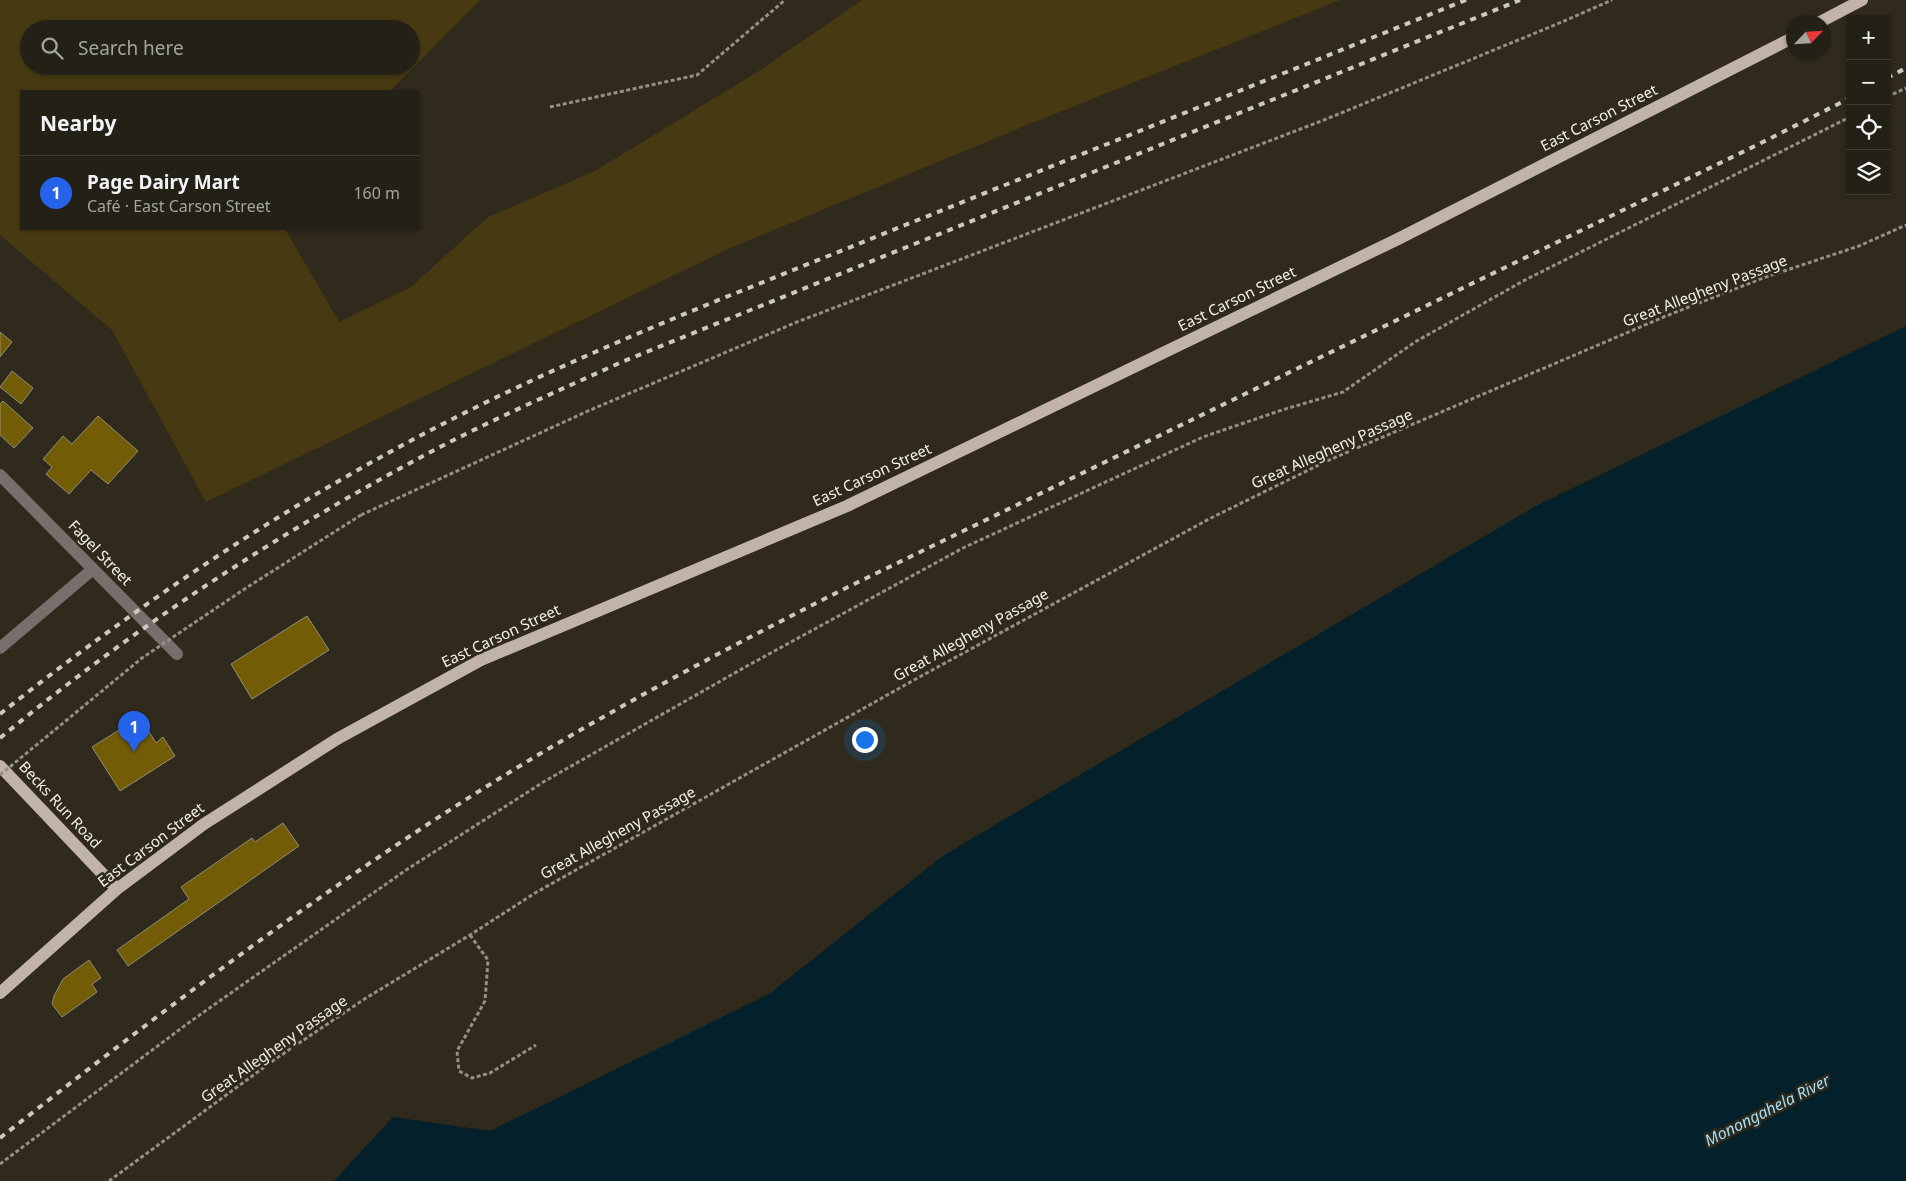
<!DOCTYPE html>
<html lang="en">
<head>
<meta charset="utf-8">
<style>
  body { margin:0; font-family:"Noto Sans",sans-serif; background:#2f2d22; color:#f1f3f6 }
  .controls { position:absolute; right:15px; top:15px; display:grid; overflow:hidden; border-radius:0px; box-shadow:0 1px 4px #0004 }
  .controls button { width:45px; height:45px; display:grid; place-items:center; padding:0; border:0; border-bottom:1px solid #403e34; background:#232015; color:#f1f3f6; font:25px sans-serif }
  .compass { position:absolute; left:1786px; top:15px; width:45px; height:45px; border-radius:50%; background:#232015; box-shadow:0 1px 4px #0004; rotate:65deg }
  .you { position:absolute; left:864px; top:739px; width:18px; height:18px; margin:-12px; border:4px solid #fff; border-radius:50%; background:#1a73e8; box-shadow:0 0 0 8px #1a73e833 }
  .badge { display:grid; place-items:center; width:32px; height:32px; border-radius:50%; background:#2563eb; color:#fff; font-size:16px; font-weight:700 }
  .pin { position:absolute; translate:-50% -41px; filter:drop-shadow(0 1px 2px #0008) }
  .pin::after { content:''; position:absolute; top:26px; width:18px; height:15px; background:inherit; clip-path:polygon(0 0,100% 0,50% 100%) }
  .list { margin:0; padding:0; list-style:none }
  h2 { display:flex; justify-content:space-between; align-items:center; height:65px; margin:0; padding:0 20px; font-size:21px }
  h2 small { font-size:16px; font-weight:400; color:#a3a3a0 }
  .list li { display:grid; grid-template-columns:32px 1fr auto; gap:15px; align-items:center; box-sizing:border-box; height:75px; padding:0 20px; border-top:1px solid #403e34 }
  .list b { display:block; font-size:19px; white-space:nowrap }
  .list p { margin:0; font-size:16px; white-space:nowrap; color:#a3a3a0 }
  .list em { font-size:16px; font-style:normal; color:#a3a3a0 }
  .icon { flex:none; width:28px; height:28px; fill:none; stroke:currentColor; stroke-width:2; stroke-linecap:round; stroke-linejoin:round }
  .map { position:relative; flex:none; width:1906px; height:1181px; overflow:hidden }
  .search { position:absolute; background:#232015; box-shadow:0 1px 4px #0004; left:20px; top:20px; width:400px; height:55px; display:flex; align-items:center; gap:12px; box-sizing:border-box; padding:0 18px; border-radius:28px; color:#a3a3a0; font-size:19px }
  .panel { position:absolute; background:#232015; box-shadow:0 1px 4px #0004; left:20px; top:90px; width:400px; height:140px; border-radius:0px }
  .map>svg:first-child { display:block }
</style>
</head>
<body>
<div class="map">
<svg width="1906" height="1181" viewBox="0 0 1906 1181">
  <rect width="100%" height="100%" fill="#2f2a1c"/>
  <path fill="#473a12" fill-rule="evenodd" d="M 0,0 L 481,0 L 478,2 L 390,91 L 21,91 L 21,229 L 285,229 L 339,322 L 411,287 L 488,217 L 595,171 L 759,71 L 862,0 L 1340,0 L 1022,127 L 728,249 L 206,502 L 112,330 L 0,235 ZM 29,29 L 411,29 L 411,66 L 29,66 Z"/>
  <path fill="#04202a" d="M 1906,326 L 1906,1181 L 334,1181 L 393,1117 L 490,1131 L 769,994 L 944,855 L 1534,507 Z"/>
  <path fill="#735c06" stroke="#928c7b" d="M 0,332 L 12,342 L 0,357 Z
    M 12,371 L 33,388 L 21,404 L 0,387 Z
    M 3,401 L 33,428 L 14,448 L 0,435 L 0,404 Z
    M 98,416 L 138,451 L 108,484 L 91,470 L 69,494 L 46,474 L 52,467 L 43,459 L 63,436 L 72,444 Z
    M 307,616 L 329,650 L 252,699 L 231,664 Z
    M 140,717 L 156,743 L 163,737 L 175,756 L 120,791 L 92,747 Z
    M 283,823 L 299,846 L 128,966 L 117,950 L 189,899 L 181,887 L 252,838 L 255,842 Z
    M 89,960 L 101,978 L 92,984 L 97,992 L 62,1017 L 52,1004 L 54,996 L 63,979 Z"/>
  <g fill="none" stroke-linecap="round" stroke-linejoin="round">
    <path stroke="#949085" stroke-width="3" stroke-dasharray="4 2.5" stroke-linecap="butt" d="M 1887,97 L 1906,88
      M 550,107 L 697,75 L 785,0
      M 361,515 L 588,411 L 797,322 L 1324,120 L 1562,22 L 1612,0
      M 470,935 L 488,960 L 485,1001 L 457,1051 L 459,1071 L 472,1078 L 490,1073 L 536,1045
      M 0,1164 L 191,1021 L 406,870 L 545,781 L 747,666 L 963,548 L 1203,437 L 1282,410 L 1343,392 L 1415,342 L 1525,280 L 1850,117
      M 109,1181 L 274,1060 L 366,998 L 470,935 L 535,893 L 914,680 L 1209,519 L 1329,460 L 1666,316 L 1763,278 L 1859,246 L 1906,225"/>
    <path stroke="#766f6b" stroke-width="12" d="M 0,475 L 177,654
      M 0,648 L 93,569"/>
    <path stroke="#c2b3aa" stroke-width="12" d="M 1820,22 L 1862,0
      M 0,766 L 117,889
      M 0,993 L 117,889 L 204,824 L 337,739 L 481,660 L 847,506 L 1398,239 L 1794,37"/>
    <path stroke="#ccc9bf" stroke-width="4" stroke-dasharray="6 6" stroke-linecap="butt" d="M 1887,78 L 1906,68
      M 0,714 C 135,607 278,510 431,430 C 525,381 623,339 721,299 L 1466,0
      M 0,738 C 136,626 284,529 440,447 C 500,416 562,389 624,361 L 1520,0
      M 0,1138 C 153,1018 308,900 473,795 C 593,719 719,652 846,588 L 1759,144 L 1850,98"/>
    <path stroke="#949085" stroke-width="3" stroke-dasharray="4 2.5" stroke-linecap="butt" d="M 0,775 L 142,658 L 246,588 L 361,515"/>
  </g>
  <g text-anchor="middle" stroke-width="5" stroke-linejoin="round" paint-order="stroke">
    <g font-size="15" fill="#f3f0e7" stroke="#2f2a1c">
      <text transform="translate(1599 118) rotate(-27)" y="5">East Carson Street</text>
      <text transform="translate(1705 291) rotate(-21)" y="5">Great Allegheny Passage</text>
      <text transform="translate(1237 299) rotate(-26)" y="5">East Carson Street</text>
      <text transform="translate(1332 449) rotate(-24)" y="5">Great Allegheny Passage</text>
      <text transform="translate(872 475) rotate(-25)" y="5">East Carson Street</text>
      <text transform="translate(100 553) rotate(46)" y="5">Fagel Street</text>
      <text transform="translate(971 635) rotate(-29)" y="5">Great Allegheny Passage</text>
      <text transform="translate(501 636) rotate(-25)" y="5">East Carson Street</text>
      <text transform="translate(60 805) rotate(47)" y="5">Becks Run Road</text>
      <text transform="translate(618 833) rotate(-29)" y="5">Great Allegheny Passage</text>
      <text transform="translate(151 845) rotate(-37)" y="5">East Carson Street</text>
      <text transform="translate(274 1049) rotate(-35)" y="5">Great Allegheny Passage</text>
    </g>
    <g font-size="16" font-style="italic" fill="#9edffb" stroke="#2f2a1c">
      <text transform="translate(1767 1110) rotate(-27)" y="6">Monongahela River</text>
    </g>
  </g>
</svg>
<div class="controls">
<button>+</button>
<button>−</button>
<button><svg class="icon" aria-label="locate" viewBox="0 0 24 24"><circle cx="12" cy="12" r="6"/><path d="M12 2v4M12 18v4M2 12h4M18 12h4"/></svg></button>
<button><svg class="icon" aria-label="layers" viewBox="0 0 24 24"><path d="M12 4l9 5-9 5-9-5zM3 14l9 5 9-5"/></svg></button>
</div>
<svg class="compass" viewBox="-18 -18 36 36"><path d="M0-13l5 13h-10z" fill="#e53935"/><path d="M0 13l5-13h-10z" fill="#a3a3a0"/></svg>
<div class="you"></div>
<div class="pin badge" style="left:134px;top:752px">1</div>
<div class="search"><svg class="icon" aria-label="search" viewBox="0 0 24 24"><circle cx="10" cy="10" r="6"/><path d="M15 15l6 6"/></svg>Search here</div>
<section class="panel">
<h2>Nearby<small></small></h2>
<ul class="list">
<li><span class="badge">1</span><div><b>Page Dairy Mart</b><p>Café · East Carson Street</p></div><em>160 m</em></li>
</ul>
</section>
</div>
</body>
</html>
